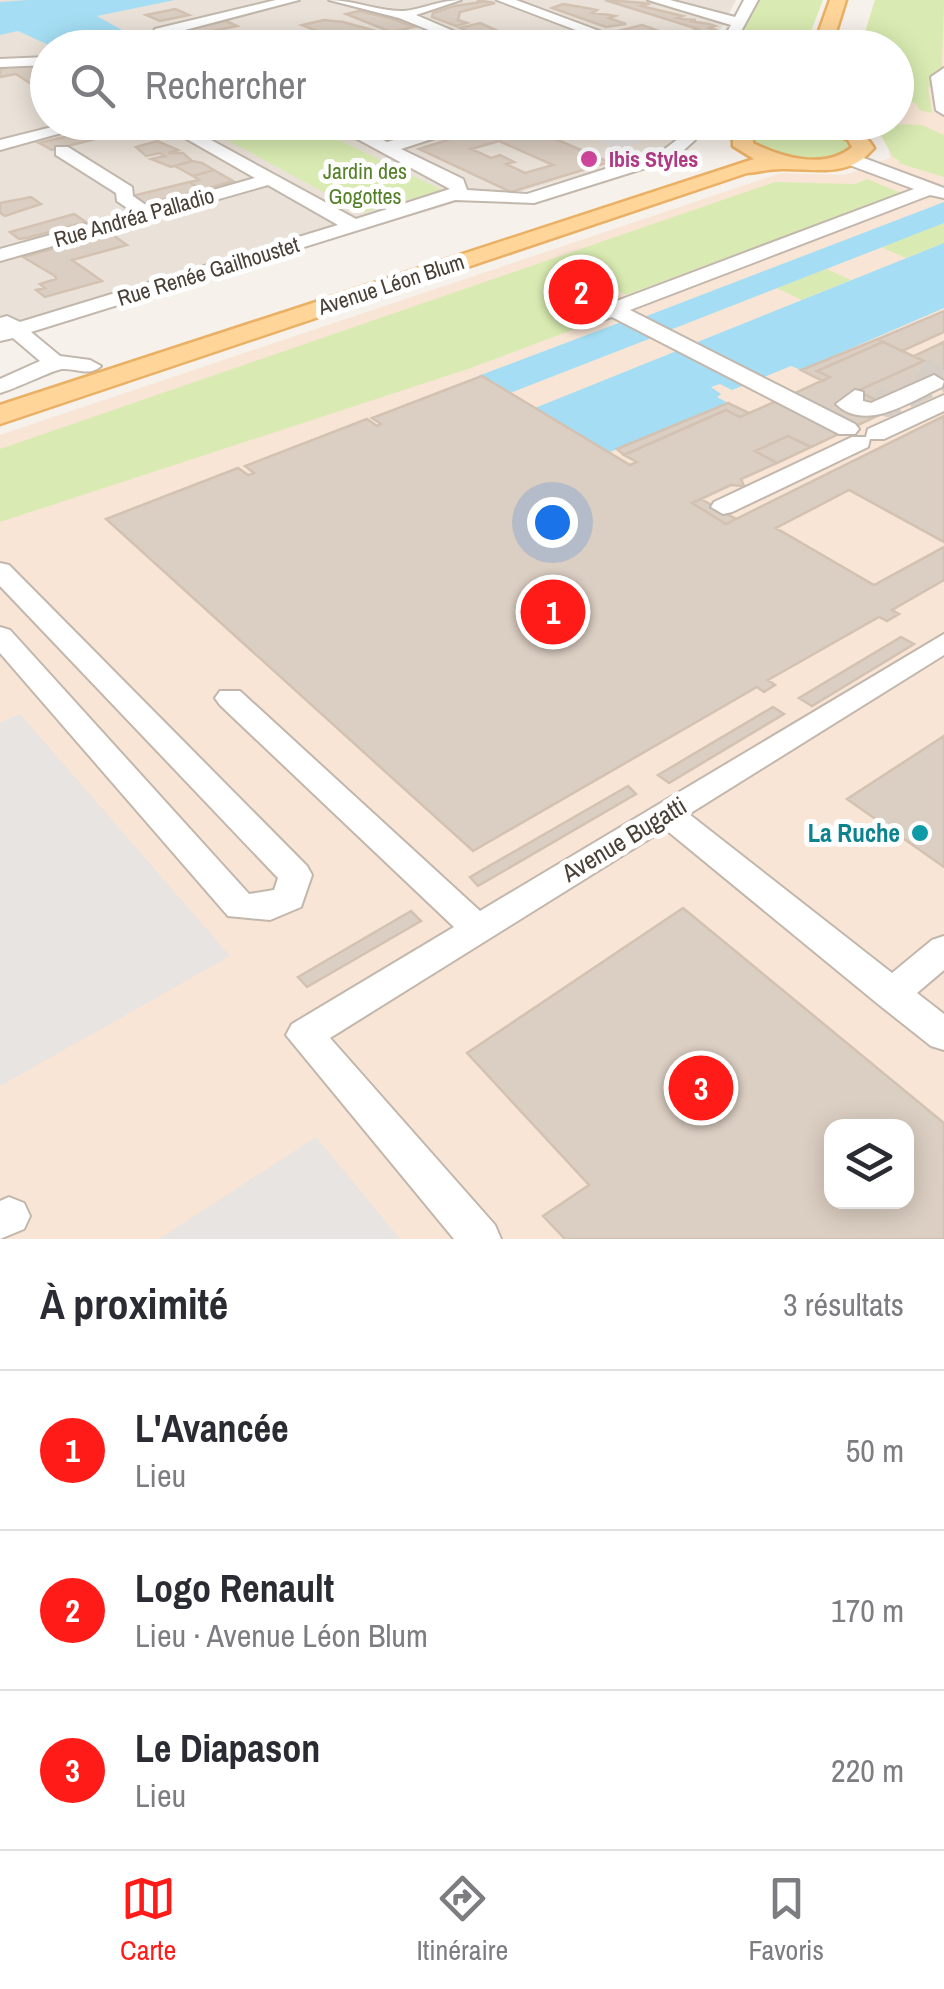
<!DOCTYPE html>
<html lang="fr">
<head>
<meta charset="utf-8">
<style>
  body { margin:0; font-family:"Archivo Narrow",sans-serif; background:#f2f2f3; color:#2b2b33 }
  .controls { position:absolute; right:30px; bottom:30px; display:grid; overflow:hidden; border-radius:20px; box-shadow:0 5px 25px #0003 }
  .controls button { width:90px; height:90px; display:grid; place-items:center; padding:0; border:0; border-bottom:2px solid #e1e1e2; background:#fff; color:#2b2b33; font:50px sans-serif }
  .you { position:absolute; left:552px; top:522px; width:35px; height:35px; margin:-25px; border:8px solid #fff; border-radius:50%; background:#1a73e8; box-shadow:0 0 0 15px #1a73e833 }
  .badge { display:grid; place-items:center; width:65px; height:65px; border-radius:50%; background:#ff1c18; color:#fff; font-size:32px; font-weight:700 }
  .pin { position:absolute; translate:-50% -50%; border:5px solid #fff; box-shadow:0 2px 10px #0006 }
  .list { margin:0; padding:0; list-style:none }
  h2 { display:flex; justify-content:space-between; align-items:center; height:130px; margin:0; padding:0 40px; font-size:42px }
  h2 small { font-size:32px; font-weight:400; color:#7c7c81 }
  .list li { display:grid; grid-template-columns:65px 1fr auto; gap:30px; align-items:center; box-sizing:border-box; height:160px; padding:0 40px; border-top:2px solid #e1e1e2 }
  .list b { display:block; font-size:38px; white-space:nowrap }
  .list p { margin:0; font-size:32px; white-space:nowrap; color:#7c7c81 }
  .list em { font-size:32px; font-style:normal; color:#7c7c81 }
  .icon { flex:none; width:55px; height:55px; fill:none; stroke:currentColor; stroke-width:2; stroke-linecap:round; stroke-linejoin:round }
  .map { position:relative; flex:none; width:944px; height:1239px; overflow:hidden }
  .search { position:absolute; background:#fff; box-shadow:0 5px 25px #0003; left:30px; right:30px; top:30px; height:110px; display:flex; align-items:center; gap:25px; box-sizing:border-box; padding:0 35px; border-radius:55px; color:#7c7c81; font-size:38px }
  .sheet { height:610px; background:#fff }
  nav { display:flex; justify-content:space-around; align-items:center; box-sizing:border-box; height:140px; border-top:2px solid #e1e1e2; background:#fff; font-size:28px; color:#7c7c81 }
  nav a { display:grid; justify-items:center; gap:5px }
  nav .on { color:#ff1c18 }
  .map>svg:first-child { display:block }
</style>
</head>
<body>
<div class="map">
<svg width="944" height="1239" viewBox="0 0 944 1239">
  <rect width="100%" height="100%" fill="#f6f1ea"/>
  <path fill="#eae2d8" d="M 0,0 L 736,0 L 711,47 L 48,48 L 48,122 L 643,122 L 679,137 L 664,151 L 517,193 L 461,201 L 0,340 Z"/>
  <path fill="#f8e5d5" fill-rule="evenodd" d="M 944,0 L 944,1239 L 0,1239 L 0,435 L 781,173 L 845,175 L 890,158 L 887,140 L 857,123 L 896,122 L 896,48 ZM 832,1126 L 906,1126 L 906,1202 L 832,1202 Z"/>
  <path fill="#d9ebb2" d="M 758,0 L 823,0 L 805,47 L 734,48 Z
    M 875,0 L 944,0 L 941,88 L 928,87 L 932,113 L 919,110 L 917,104 L 907,101 L 907,94 L 897,93 L 896,48 L 860,48 Z
    M 196,123 L 304,123 L 442,190 L 362,213 Z
    M 854,123 L 922,125 L 944,135 L 944,177 L 898,163 L 900,161 L 893,157 L 882,137 Z
    M 799,125 L 828,129 L 848,138 L 850,149 C 819,171 782,156 751,142 L 757,131 Z
    M 867,179 L 901,193 L 626,295 L 612,288 L 568,304 L 596,321 L 468,369 L 0,522 L 0,449 L 775,182 L 855,184 Z
    M 944,223 L 944,243 L 906,258 L 881,247 Z
    M 826,269 L 851,280 L 802,300 L 777,288 Z"/>
  <path fill="#e7e4e2" d="M 553,123 L 626,123 L 660,136 L 617,149 Z
    M 20,714 L 230,956 L 0,1086 L 0,723 Z
    M 316,1137 L 400,1239 L 159,1239 Z"/>
  <path fill="#a5def4" d="M 28,0 L 175,0 L 97,16 L 152,47 L 53,47 L 18,31 L 0,35 L 0,2 Z
    M 944,202 L 944,223 L 670,330 L 644,317 Z
    M 944,243 L 944,308 L 801,370 L 791,366 L 764,377 L 695,343 Z
    M 624,321 L 654,337 L 510,393 L 478,376 Z
    M 679,350 L 747,384 L 732,390 L 720,384 L 711,387 L 721,394 L 717,397 L 728,403 L 610,452 L 535,408 Z"/>
  <path fill="#dbcec2" stroke="#d3c2b2" stroke-width="2.5" fill-rule="evenodd" d="M 477,0 L 495,3 L 460,12 L 458,20 L 467,23 L 456,26 L 432,17 L 433,13 L 454,6 L 482,2 Z
    M 605,0 L 645,3 L 648,4 L 641,6 L 683,16 L 677,18 L 682,19 L 696,20 L 689,21 L 709,24 L 715,26 L 709,28 L 716,30 L 712,37 L 702,36 L 695,30 L 698,29 Z
    M 563,4 L 592,9 L 597,10 L 592,13 L 610,15 L 615,16 L 609,18 L 626,24 L 606,27 L 552,8 Z
    M 175,9 L 189,15 L 160,21 L 146,15 Z
    M 359,11 L 390,18 L 414,27 L 391,32 L 346,14 Z
    M 324,20 L 343,22 L 383,33 L 344,42 L 302,25 Z
    M 226,21 L 237,26 L 208,32 L 225,41 L 205,45 L 176,31 Z
    M 480,23 L 500,32 L 520,38 L 505,42 L 486,34 L 488,32 L 478,35 L 460,28 Z
    M 642,25 L 659,31 L 632,38 L 614,32 Z
    M 664,35 L 690,46 L 697,41 L 714,42 L 711,48 L 664,48 L 648,42 Z
    M 583,40 L 605,48 L 506,45 L 545,41 L 559,46 Z
    M 26,63 L 48,76 L 48,80 L 31,84 L 16,74 L 0,77 L 0,69 Z
    M 128,122 L 139,128 L 52,150 L 39,143 Z
    M 395,122 L 412,122 L 426,129 L 399,136 L 378,127 Z
    M 504,122 L 516,122 L 609,162 L 511,192 L 419,149 ZM 499,141 L 553,165 L 525,173 L 506,164 L 514,162 L 500,155 L 491,158 L 471,149 Z
    M 157,141 L 178,150 L 168,153 L 183,153 L 192,161 L 171,167 L 151,159 L 165,156 L 160,153 L 146,156 L 136,147 Z
    M 192,161 L 202,163 L 214,170 L 193,176 L 175,166 Z
    M 214,170 L 233,181 L 202,190 L 189,182 L 199,180 L 193,176 Z
    M 189,182 L 202,190 L 144,204 L 132,196 Z
    M 31,197 L 41,204 L 5,216 L 0,213 L 0,203 Z
    M 74,214 L 86,222 L 27,238 L 19,239 L 10,232 Z
    M 110,233 L 127,245 L 72,260 L 102,281 L 45,297 L 36,290 L 45,288 L 40,284 L 56,279 L 55,276 L 23,257 Z
    M 944,311 L 944,332 L 902,351 L 878,339 Z
    M 878,339 L 883,342 L 817,371 L 830,377 L 823,381 L 801,370 Z
    M 883,342 L 924,361 L 857,391 L 894,408 L 858,425 L 795,393 L 830,377 L 817,371 Z
    M 944,342 L 944,380 L 937,377 L 882,403 L 857,391 L 924,361 L 914,356 Z
    M 482,376 L 630,465 L 637,462 L 624,455 L 726,410 L 740,417 L 779,400 L 841,433 L 811,447 L 788,436 L 755,451 L 777,463 L 741,479 L 744,486 L 731,485 L 692,503 L 726,524 L 944,416 L 944,542 L 849,490 L 776,528 L 874,585 L 944,547 L 944,580 L 892,610 L 899,614 L 887,621 L 879,617 L 768,680 L 775,685 L 764,692 L 757,687 L 473,851 L 106,519 L 238,468 L 248,475 L 254,473 L 245,466 L 367,419 L 377,426 L 381,424 L 372,418 Z
    M 728,403 L 749,413 L 740,417 L 726,410 L 624,455 L 617,449 Z
    M 788,436 L 811,447 L 777,463 L 755,451 Z
    M 701,499 L 736,519 L 726,524 L 692,503 Z
    M 901,637 L 914,644 L 812,706 L 799,698 Z
    M 773,707 L 784,714 L 669,783 L 658,775 Z
    M 944,736 L 944,867 L 847,799 Z
    M 628,786 L 636,794 L 478,886 L 470,877 Z
    M 683,908 L 944,1123 L 944,1239 L 565,1239 L 543,1216 L 589,1185 L 467,1053 ZM 832,1126 L 906,1126 L 906,1202 L 832,1202 Z
    M 411,911 L 421,921 L 307,987 L 298,977 Z"/>
  <g fill="none" stroke-linecap="round" stroke-linejoin="round">
    <path stroke="#d4cec6" stroke-width="24" stroke-dasharray="24 11" stroke-linecap="butt" d="M 875,398 L 888,405 L 939,381 L 922,368"/>
    <defs>
      <path id="minor" d="M 276,0 L 299,0 L 166,35 L 186,48 L 167,48 L 151,37 L 155,29 Z
        M 329,0 C 354,0 380,12 404,11 C 423,9 440,0 461,0 L 416,15 L 493,48 C 479,48 464,40 451,41 C 434,42 418,48 400,48 L 441,35 L 399,18 Z
        M 497,0 L 516,0 L 645,48 L 623,48 Z
        M 648,0 L 670,0 L 735,17 L 744,0 L 758,0 L 732,48 L 718,48 L 731,25 Z
        M 48,57 L 48,65 L 0,67 L 0,59 Z
        M 944,68 L 944,115 L 936,110 L 931,77 Z
        M 72,122 L 101,122 L 0,150 L 0,140 Z
        M 157,122 L 178,122 L 356,219 L 450,189 L 326,122 L 348,122 L 387,142 L 457,122 L 484,122 L 401,149 L 463,179 L 467,190 L 527,194 L 662,151 L 678,139 L 649,122 C 668,122 686,122 695,140 L 674,159 L 534,203 L 455,200 L 31,332 L 60,356 L 90,360 L 101,366 C 89,377 77,368 62,369 C 53,370 15,389 0,393 L 0,379 L 40,361 L 13,338 L 0,341 L 0,318 L 7,316 L 20,322 L 338,225 L 268,185 L 0,261 L 0,249 L 133,212 L 117,201 L 116,193 L 56,155 L 56,147 L 68,147 L 132,187 L 133,196 L 150,208 L 255,178 Z
        M 690,122 L 715,122 L 748,137 L 734,140 Z
        M 844,155 L 856,155 L 944,188 L 944,198 L 930,195 L 630,310 L 855,424 L 859,429 L 855,434 L 839,434 L 612,317 L 596,322 L 586,316 L 596,309 L 597,301 L 614,302 L 914,189 L 844,163 Z
        M 934,375 L 944,381 L 942,387 C 911,401 866,433 836,404 L 855,390 L 863,392 L 863,401 L 871,403 Z
        M 944,395 L 944,411 L 884,439 L 870,439 L 868,447 L 732,512 L 723,514 L 711,507 L 714,502 L 852,437 L 866,437 L 868,429 Z
        M 0,563 L 9,565 L 307,866 L 312,875 L 301,907 L 270,920 L 228,916 L 0,653 L 0,627 L 10,630 L 249,894 L 274,890 L 278,878 L 0,586 Z
        M 944,634 L 944,655 L 689,814 L 892,973 L 932,940 L 944,936 L 944,970 L 917,993 L 944,1014 L 944,1050 L 931,1046 L 878,1004 L 665,829 L 330,1038 L 495,1225 L 501,1239 L 454,1239 L 286,1035 L 292,1024 L 454,927 L 220,705 L 215,698 L 220,691 L 240,691 L 480,911 Z
        M 9,1197 L 24,1203 L 30,1216 L 24,1229 L 0,1239 L 0,1201 Z"/>
      <path id="major" d="M 830,0 L 846,0 L 831,48 L 813,48 Z
        M 749,122 L 778,122 L 753,135 L 753,143 C 782,158 825,170 852,147 L 848,140 L 808,122 C 836,122 858,122 874,148 C 848,179 815,168 781,169 C 770,169 758,172 747,173 L 0,424 L 0,405 L 754,159 L 733,146 L 733,132 Z"/>
    </defs>
    <use href="#minor" stroke="#c2b7ac" stroke-width="4"/>
    <use href="#major" stroke="#eab064" stroke-width="5"/>
    <use href="#minor" fill="#fff" fill-rule="evenodd"/>
    <use href="#major" fill="#ffd59a" fill-rule="evenodd"/>
  </g>
  <circle fill="#d1479c" stroke="#fff" stroke-width="4" cx="589" cy="159" r="10"/>
  <circle fill="#0f9aa8" stroke="#fff" stroke-width="4" cx="920" cy="833" r="10"/>
  <g text-anchor="middle" stroke-width="10" stroke-linejoin="round" paint-order="stroke">
    <g font-size="22" font-weight="bold" fill="#b23c85" stroke="#fff" text-anchor="start">
      <text x="609" y="167">Ibis Styles</text>
    </g>
    <g font-size="22" fill="#548027" stroke="#fff">
      <text x="365" y="179">Jardin des<tspan x="365" dy="25">Gogottes</tspan></text>
    </g>
    <g font-size="22" fill="#4a4037" stroke="#fff">
      <text transform="translate(134 217) rotate(-16)" y="8">Rue Andréa Palladio</text>
      <text transform="translate(208 271) rotate(-17)" y="8">Rue Renée Gailhoustet</text>
      <text transform="translate(391 284) rotate(-18)" y="8">Avenue Léon Blum</text>
    </g>
    <g font-size="25" font-weight="bold" fill="#0d838f" stroke="#fff" text-anchor="end">
      <text x="900" y="842">La Ruche</text>
    </g>
    <g font-size="25" fill="#4a4037" stroke="#fff">
      <text transform="translate(624 839) rotate(-31)" y="9">Avenue Bugatti</text>
    </g>
  </g>
</svg>
<div class="controls">
<button><svg class="icon" aria-label="layers" viewBox="0 0 24 24"><path d="M12 4l9 5-9 5-9-5zM3 14l9 5 9-5"/></svg></button>
</div>
<div class="you"></div>
<div class="pin badge" style="left:553px;top:612px">1</div>
<div class="pin badge" style="left:581px;top:292px">2</div>
<div class="pin badge" style="left:701px;top:1088px">3</div>
<div class="search"><svg class="icon" aria-label="search" viewBox="0 0 24 24"><circle cx="10" cy="10" r="6"/><path d="M15 15l6 6"/></svg>Rechercher</div>
</div>
<section class="sheet">
<h2>À proximité<small>3 résultats</small></h2>
<ul class="list">
<li><span class="badge">1</span><div><b>L'Avancée</b><p>Lieu</p></div><em>50 m</em></li>
<li><span class="badge">2</span><div><b>Logo Renault</b><p>Lieu · Avenue Léon Blum</p></div><em>170 m</em></li>
<li><span class="badge">3</span><div><b>Le Diapason</b><p>Lieu</p></div><em>220 m</em></li>
</ul>
</section>
<nav>
<a class="on"><svg class="icon" aria-label="map" viewBox="0 0 24 24"><path d="M3 6l6-2 6 2 6-2v14l-6 2-6-2-6 2zM9 4v14M15 6v14"/></svg>Carte</a>
<a><svg class="icon" aria-label="directions" viewBox="0 0 24 24"><path d="M12 3l9 9-9 9-9-9zM9 14v-3h6M13 9l2 2-2 2"/></svg>Itinéraire</a>
<a><svg class="icon" aria-label="saved" viewBox="0 0 24 24"><path d="M7 4h10v16l-5-4-5 4z"/></svg>Favoris</a>
</nav>
</body>
</html>
